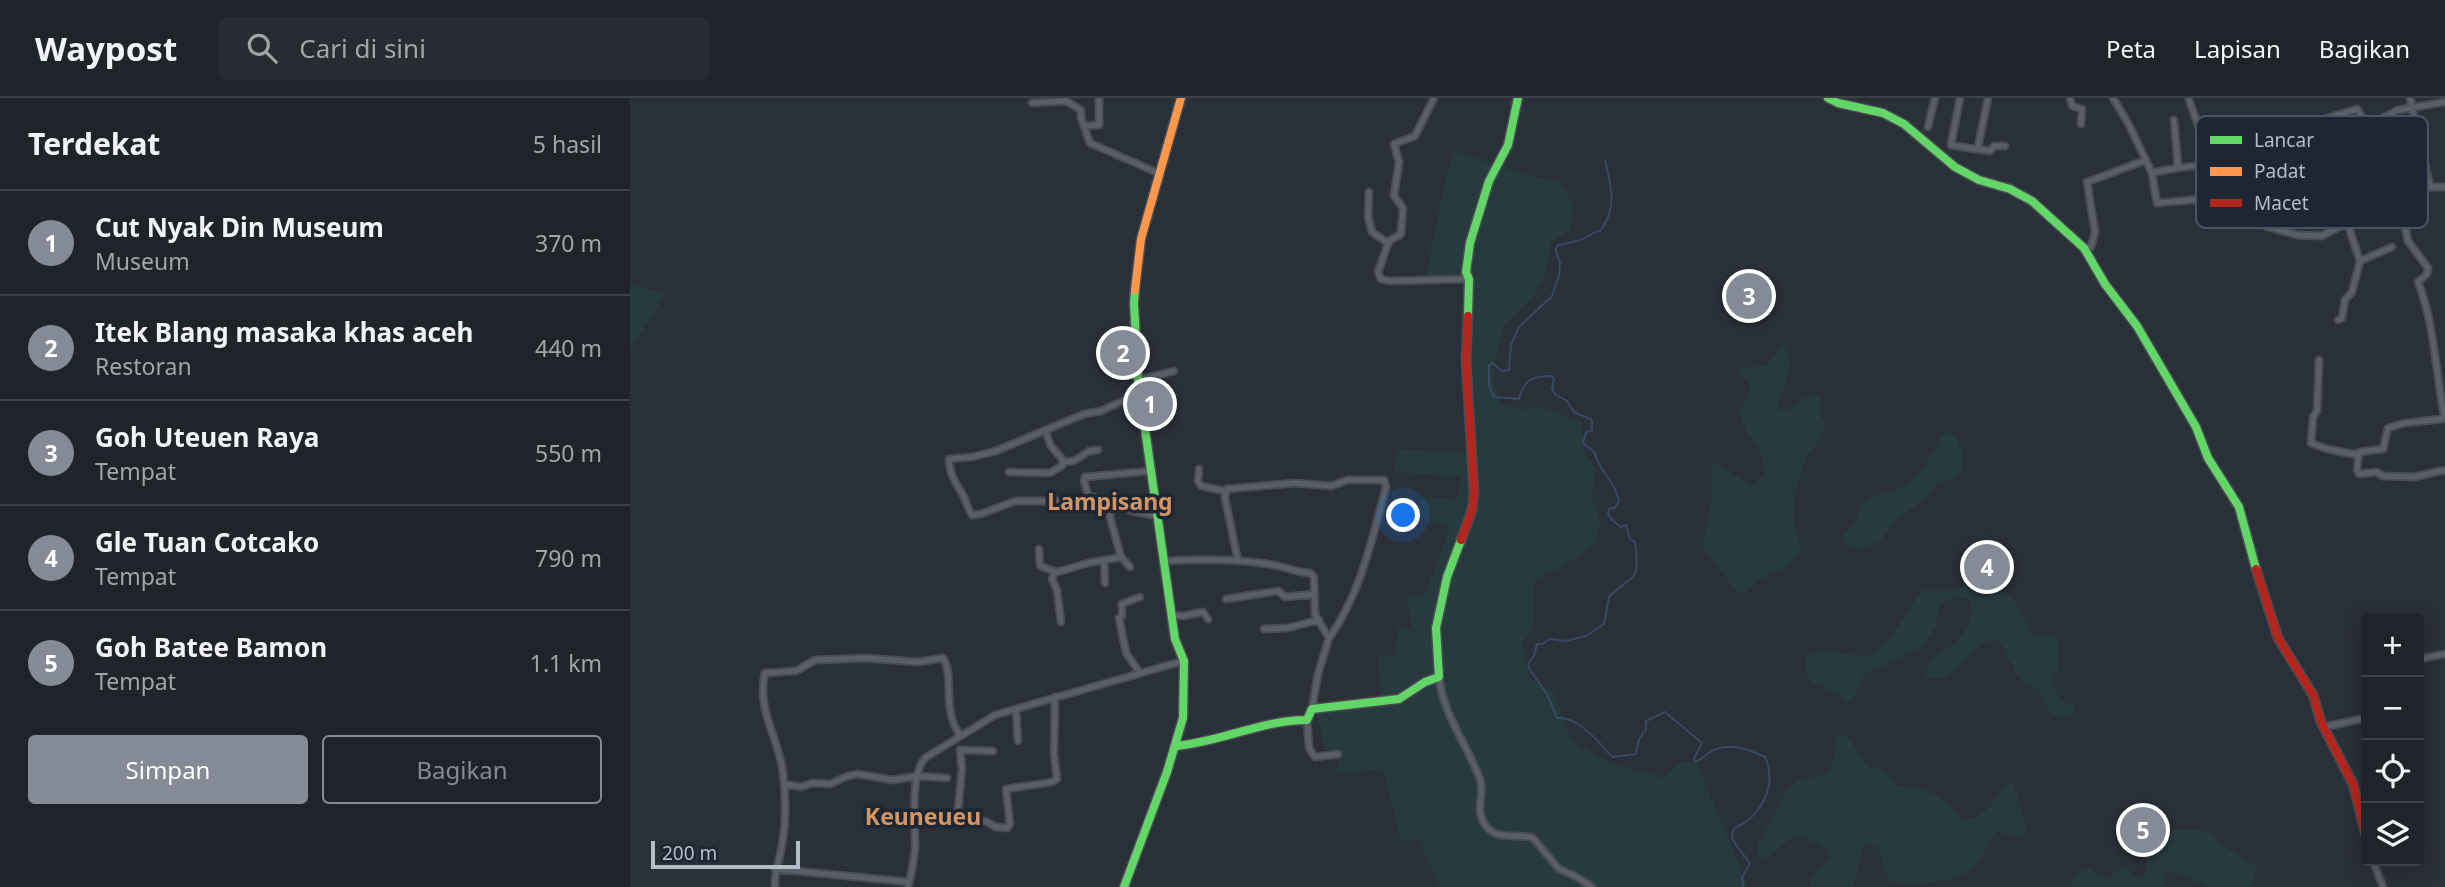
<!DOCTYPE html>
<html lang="id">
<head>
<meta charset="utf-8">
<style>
  body { margin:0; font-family:"Noto Sans",sans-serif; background:#282c32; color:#f1f3f6 }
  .controls { position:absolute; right:21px; bottom:21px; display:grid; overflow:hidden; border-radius:7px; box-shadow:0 4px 18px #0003 }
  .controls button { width:63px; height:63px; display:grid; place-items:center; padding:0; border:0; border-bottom:2px solid #3d4147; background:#20242a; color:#f1f3f6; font:35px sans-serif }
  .scale { position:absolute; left:21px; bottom:18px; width:149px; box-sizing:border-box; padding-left:7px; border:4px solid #b4bcc9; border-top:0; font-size:19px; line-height:24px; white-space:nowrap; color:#b4bcc9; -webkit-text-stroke:5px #1d2633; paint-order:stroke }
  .you { position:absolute; left:774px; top:418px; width:24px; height:24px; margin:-18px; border:5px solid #fff; border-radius:50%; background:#1a73e8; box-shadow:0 0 0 10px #1a73e833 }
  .badge { display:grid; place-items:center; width:46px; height:46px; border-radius:50%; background:#848b96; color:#fff; font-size:23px; font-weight:700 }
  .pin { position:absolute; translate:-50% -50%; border:4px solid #fff; box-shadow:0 2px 7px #0006 }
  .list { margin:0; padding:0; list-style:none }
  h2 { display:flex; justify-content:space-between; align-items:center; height:91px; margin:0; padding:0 28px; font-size:30px }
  h2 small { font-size:23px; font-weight:400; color:#a2a4a8 }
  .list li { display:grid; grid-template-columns:46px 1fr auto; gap:21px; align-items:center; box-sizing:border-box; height:105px; padding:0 28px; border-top:2px solid #3d4147 }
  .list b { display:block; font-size:26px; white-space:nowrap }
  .list p { margin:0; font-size:23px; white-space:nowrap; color:#a2a4a8 }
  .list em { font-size:23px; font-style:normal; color:#a2a4a8 }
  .actions { display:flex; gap:14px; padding:21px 28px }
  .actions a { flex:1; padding:16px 0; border:2px solid #848b96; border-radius:7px; text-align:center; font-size:24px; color:#848b96 }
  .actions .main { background:#848b96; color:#fff }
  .icon { flex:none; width:38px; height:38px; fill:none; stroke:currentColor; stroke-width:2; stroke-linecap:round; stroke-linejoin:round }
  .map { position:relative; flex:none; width:1815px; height:789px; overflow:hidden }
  header { display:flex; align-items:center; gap:42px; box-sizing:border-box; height:98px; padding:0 35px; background:#20242a; border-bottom:2px solid #3d4147 }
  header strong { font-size:33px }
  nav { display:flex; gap:38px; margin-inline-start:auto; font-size:24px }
  .search { width:490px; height:63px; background:#282c32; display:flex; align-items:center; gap:18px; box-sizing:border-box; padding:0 24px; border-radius:7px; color:#a2a4a8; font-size:26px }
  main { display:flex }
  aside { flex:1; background:#20242a }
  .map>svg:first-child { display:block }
</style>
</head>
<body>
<header>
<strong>Waypost</strong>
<div class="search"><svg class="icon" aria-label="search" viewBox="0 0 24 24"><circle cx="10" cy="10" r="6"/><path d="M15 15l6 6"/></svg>Cari di sini</div>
<nav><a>Peta</a><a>Lapisan</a><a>Bagikan</a></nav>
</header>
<main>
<aside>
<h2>Terdekat<small>5 hasil</small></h2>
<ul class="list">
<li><span class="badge">1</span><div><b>Cut Nyak Din Museum</b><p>Museum</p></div><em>370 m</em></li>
<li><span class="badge">2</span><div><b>Itek Blang masaka khas aceh</b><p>Restoran</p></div><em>440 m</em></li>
<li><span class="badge">3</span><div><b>Goh Uteuen Raya</b><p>Tempat</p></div><em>550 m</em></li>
<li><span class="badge">4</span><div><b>Gle Tuan Cotcako</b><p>Tempat</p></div><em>790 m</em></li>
<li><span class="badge">5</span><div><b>Goh Batee Bamon</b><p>Tempat</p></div><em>1.1 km</em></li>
</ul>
<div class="actions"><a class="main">Simpan</a><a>Bagikan</a></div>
</aside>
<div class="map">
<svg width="1815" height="789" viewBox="0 0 1815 789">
  <rect width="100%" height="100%" fill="#2a3038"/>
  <path fill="#273a3e" d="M 824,53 L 900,78 L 929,83 L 942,104 L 941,131 L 921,144 L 916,176 L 902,200 L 875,226 L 865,260 L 863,284 L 871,306 L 888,311 L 915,310 L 951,324 L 956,355 L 966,371 L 961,398 L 971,423 L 964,448 L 934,468 L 904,483 L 903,527 L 892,547 L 899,580 L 923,593 L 942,643 L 980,664 L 1034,680 L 1050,664 L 1067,665 L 1118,789 L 810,789 L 789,742 L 770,742 L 754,671 L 707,676 L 708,653 L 695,652 L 686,611 L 751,599 L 748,559 L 765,556 L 768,530 L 781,531 L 777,494 L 794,499 L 821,428 L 786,418 L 791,399 L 827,401 L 831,379 L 763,374 L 767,351 L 836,355 L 831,263 L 832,183 L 795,184 L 815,84 Z
    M 0,185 L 36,196 L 0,252 Z
    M 1153,246 C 1166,264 1156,286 1148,304 L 1150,312 L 1160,311 L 1183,295 L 1191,299 L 1190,317 L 1195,325 L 1192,338 L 1176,360 L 1165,394 L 1163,422 L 1171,448 L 1168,456 L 1155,470 L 1129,482 L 1115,495 L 1106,493 L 1072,449 L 1082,403 L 1082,364 L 1122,387 L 1135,375 L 1128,348 L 1117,334 L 1109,317 L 1120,292 L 1118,283 L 1111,278 L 1107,270 L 1136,268 Z
    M 1320,334 L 1327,340 L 1333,357 L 1331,374 L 1325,381 L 1308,385 L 1297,399 L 1267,421 L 1250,443 L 1233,451 L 1216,446 L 1212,438 L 1225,425 L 1231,406 L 1238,400 L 1274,388 L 1282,382 L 1295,368 L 1313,336 Z
    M 1345,485 C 1384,491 1387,504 1402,537 L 1410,540 L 1418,537 L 1428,539 L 1429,567 L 1421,583 C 1427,595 1429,605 1444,607 L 1445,615 L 1438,621 L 1421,616 L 1408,591 L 1391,583 L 1386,575 L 1369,542 C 1341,537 1326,595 1295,577 L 1302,560 L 1325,545 L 1337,530 L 1342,512 L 1339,502 L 1331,499 L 1314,504 L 1308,511 L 1306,529 L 1290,551 L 1234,576 L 1223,601 L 1215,605 L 1212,597 C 1185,586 1175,588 1175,556 L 1195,553 L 1238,559 L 1260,541 L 1291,493 L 1318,493 Z
    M 1206,637 L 1217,638 L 1239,670 C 1255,668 1259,675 1267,688 C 1301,691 1309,695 1332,721 C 1353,722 1365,704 1374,687 L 1384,686 L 1396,732 L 1392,740 L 1366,733 C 1359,746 1353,759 1343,770 C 1331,784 1278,789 1263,784 C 1254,775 1251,761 1248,749 L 1239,747 L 1232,751 L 1223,789 L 1180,789 L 1181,780 L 1199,759 L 1195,751 L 1170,738 L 1161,740 L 1134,763 L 1127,757 L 1128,747 L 1158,690 C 1186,664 1204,701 1206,637 Z
    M 1565,731 L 1584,735 L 1587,744 L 1626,768 L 1625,779 L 1620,789 L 1578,789 L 1542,773 L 1535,777 L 1533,789 L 1441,789 L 1444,776 L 1460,770 L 1469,778 L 1478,780 L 1493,769 L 1508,780 L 1516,777 L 1517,758 L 1509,742 L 1527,733 Z"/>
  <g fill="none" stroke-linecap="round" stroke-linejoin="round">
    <path stroke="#384963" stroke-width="2" d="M 975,62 C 981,88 988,110 970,133 C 961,134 959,139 953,141 C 945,144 936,145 927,148 L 926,153 L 930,165 L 929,178 L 922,198 L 889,229 L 881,247 L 879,272 L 872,273 L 862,265 L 859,267 L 859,287 L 864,299 L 889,301 C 894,282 902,278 921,278 L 924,281 L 922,290 L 925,296 L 937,303 L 944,314 L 962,322 L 962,332 L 956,334 L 953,345 L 965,355 C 969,374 985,382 989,403 L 985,410 L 980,410 L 978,415 L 981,421 L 991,429 L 996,427 L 1000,441 L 1005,444 C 1011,485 1003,475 979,499 L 974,526 L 956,538 L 936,543 L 919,541 L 913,546 L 907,546 L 904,558 L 898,566 L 900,572 L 917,596 L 927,620 C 951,619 967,644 983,659 L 1006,656 L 1009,641 L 1016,632 L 1016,623 L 1035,614 L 1072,645 L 1064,660 L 1065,664 C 1072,662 1077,655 1084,652 C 1102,644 1119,652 1135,659 C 1146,682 1136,708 1117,723 C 1111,728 1102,728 1102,738 C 1103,747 1116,758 1120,766 L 1112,779 L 1113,789"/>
    <defs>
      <path id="street" d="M 435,0 L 436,3 L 451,12 L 451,20 L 460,45 L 528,75
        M 804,0 L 785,38 L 764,46 L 769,64 L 764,98 L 773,110 L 771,136 L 759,143 L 748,174 L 751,181 L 759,183 L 839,181
        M 1330,0 L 1321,47 L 1344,51 L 1348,49 L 1358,0
        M 1440,0 L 1442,8 L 1452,11 L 1451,26
        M 1483,0 L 1498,25 L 1522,75 L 1527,105 L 1584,100 L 1638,129 L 1667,137 L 1692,138 L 1769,97 L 1800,89 L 1780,0
        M 1559,2 L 1582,66
        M 402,5 L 436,3
        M 1544,22 L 1548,68
        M 1620,23 L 1652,26 L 1685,24 L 1727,11 L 1738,28 L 1768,12 L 1815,4
        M 454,28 L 469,27 L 469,0
        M 1298,29 L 1305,0
        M 1347,51 L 1360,53 L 1364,48 L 1375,48
        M 1703,69 L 1719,123
        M 1522,75 C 1572,62 1624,67 1676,67 L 1686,74 L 1757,55 L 1771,48 L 1780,63 L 1794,60
        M 1800,89 L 1815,89
        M 739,94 L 738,119 L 742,134 L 758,145
        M 1769,97 L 1778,143 L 1798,170 L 1797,176 L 1788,184 C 1805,228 1805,271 1814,317 L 1812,321 L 1775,325 L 1758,330 L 1753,351 L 1729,354 L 1727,372 L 1729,376 L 1746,374 L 1753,378 L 1784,379 L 1815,372
        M 1454,150 L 1461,149 L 1465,134 L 1457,84 L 1516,62
        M 1730,163 L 1762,149
        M 1708,222 L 1712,220 L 1715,202 L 1722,194 L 1730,163 L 1717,124
        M 1689,262 L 1687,313 L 1683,319 L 1681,345 L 1697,351 L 1728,357
        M 508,282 L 544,273
        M 510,295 L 471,313 L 454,316 L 366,353 L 342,359 L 319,361 C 320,376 324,383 332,395 C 336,402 337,410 342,417 L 351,416 L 385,403 L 434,403 L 465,399 C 485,409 506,415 528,418
        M 433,364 L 444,363 L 459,353 L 468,352
        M 569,371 L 568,383 L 571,388 L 595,393
        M 379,374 L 420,375 L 433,367 L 432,361 L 421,348 L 415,332
        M 459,400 L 454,383 L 455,379 L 521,373
        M 485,408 L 480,414 L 480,419 L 491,459 L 500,469
        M 409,451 L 410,468 L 426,474
        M 474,462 L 475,485
        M 535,463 C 569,461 604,461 638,466 C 653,468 664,474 680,475 L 684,479 L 685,517 L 699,540 L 688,576 L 682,611
        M 608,463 L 595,400 L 597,391 L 664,385 L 701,388 L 718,382 L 754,382 L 756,389 C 742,441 731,495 699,540
        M 510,499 L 492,506 L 492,518 L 489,520 L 496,555 L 510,575
        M 596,501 L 648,493 L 655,499 L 685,496
        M 542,517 L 553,518 L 573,514 L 578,521
        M 431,524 L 427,492 L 422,481 L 424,475 L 458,465 L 491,459
        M 634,531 L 657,530 L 689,522
        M 1789,561 L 1815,556
        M 809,579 C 813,617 837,646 850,681 C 856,697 841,716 860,732 C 871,742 890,735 903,740 L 929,771 L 947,779 L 962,789
        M 386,611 L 388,643
        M 677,622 L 679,650 L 685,659 L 708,656
        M 1693,629 L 1736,620
        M 154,686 L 171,689 L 182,685 L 200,686 L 218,678 L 228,676 L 262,682 L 288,678 L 317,680
        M 285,717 L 323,720 L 330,722 L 355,723 L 366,729 L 377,730 L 380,726 L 376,691 L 422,684 L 427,681 L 424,657 L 425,599
        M 327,722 L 332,671 L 330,652 L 363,653
        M 1743,763 L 1753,789
        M 145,771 L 279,784
        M 145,789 C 144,775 149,765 151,752 C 156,728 156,699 153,675 C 149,641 126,611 135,575 L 166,573 L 185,562 L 236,560 L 287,564 L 313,560 C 325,578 311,611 330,637
        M 278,789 C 281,777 284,764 285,751 C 286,728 279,678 295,660 L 365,617 L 553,563"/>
      <path id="fast" d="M 1198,0 L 1208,5 L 1253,15 L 1274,26 L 1325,69 L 1349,82 L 1380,91 L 1402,103 L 1454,150 L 1475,186 L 1507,228 L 1566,329 L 1578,360 L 1609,409 L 1626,471
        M 838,218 L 839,181 L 836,174 L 840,145 L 859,83 L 878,47 L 888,0
        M 546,648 C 591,644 632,622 677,622 L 682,611 L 769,601 L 795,584 L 809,579 L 806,530 L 817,479 L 831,442
        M 494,789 L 537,674 L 553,620 L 554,563 L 545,541 L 508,282 L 504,205 L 505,192"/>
      <path id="slow" d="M 505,192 L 511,141 L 551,0"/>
      <path id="jam" d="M 831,442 L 842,412 L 844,395 L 836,262 L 838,218
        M 1626,471 L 1648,540 L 1683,597 L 1691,624 L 1723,686 L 1736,738"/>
    </defs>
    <use href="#street" stroke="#484c53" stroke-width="9"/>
    <use href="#fast" stroke="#484c53" stroke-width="11"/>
    <use href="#slow" stroke="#484c53" stroke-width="11"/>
    <use href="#jam" stroke="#484c53" stroke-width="11"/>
    <use href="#street" stroke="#5a5e66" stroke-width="5"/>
    <use href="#fast" stroke="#63d668" stroke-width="8"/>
    <use href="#slow" stroke="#ff974d" stroke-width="8"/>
    <use href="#jam" stroke="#b3261e" stroke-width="8"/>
  </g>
  <g text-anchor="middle" stroke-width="7" stroke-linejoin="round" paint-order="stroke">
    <g font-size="23" font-weight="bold" fill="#d59563" stroke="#1d2633">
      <text x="480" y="412">Lampisang</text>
      <text x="293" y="727">Keuneueu</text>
    </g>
  </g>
  <rect x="1566" y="18" width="232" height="112" rx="10" fill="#1d2633" stroke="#4a5360" stroke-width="2"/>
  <rect x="1580" y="38" width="32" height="8" fill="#63d668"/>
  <rect x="1580" y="69" width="32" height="9" fill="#ff974d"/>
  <rect x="1580" y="101" width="32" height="8" fill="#b3261e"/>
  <g font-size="19" fill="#b4bcc9">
    <text x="1624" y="49">Lancar</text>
    <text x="1624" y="80">Padat</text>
    <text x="1624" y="112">Macet</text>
  </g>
</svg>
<div class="controls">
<button>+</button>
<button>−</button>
<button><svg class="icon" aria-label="locate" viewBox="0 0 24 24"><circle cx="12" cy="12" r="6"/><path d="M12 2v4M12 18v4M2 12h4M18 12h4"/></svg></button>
<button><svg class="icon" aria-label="layers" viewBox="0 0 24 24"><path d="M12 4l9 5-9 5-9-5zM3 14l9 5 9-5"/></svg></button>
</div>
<div class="scale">200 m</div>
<div class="you"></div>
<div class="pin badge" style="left:520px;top:306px">1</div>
<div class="pin badge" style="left:493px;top:255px">2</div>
<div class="pin badge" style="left:1119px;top:198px">3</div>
<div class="pin badge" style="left:1357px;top:469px">4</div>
<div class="pin badge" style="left:1513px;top:732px">5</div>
</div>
</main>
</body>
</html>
